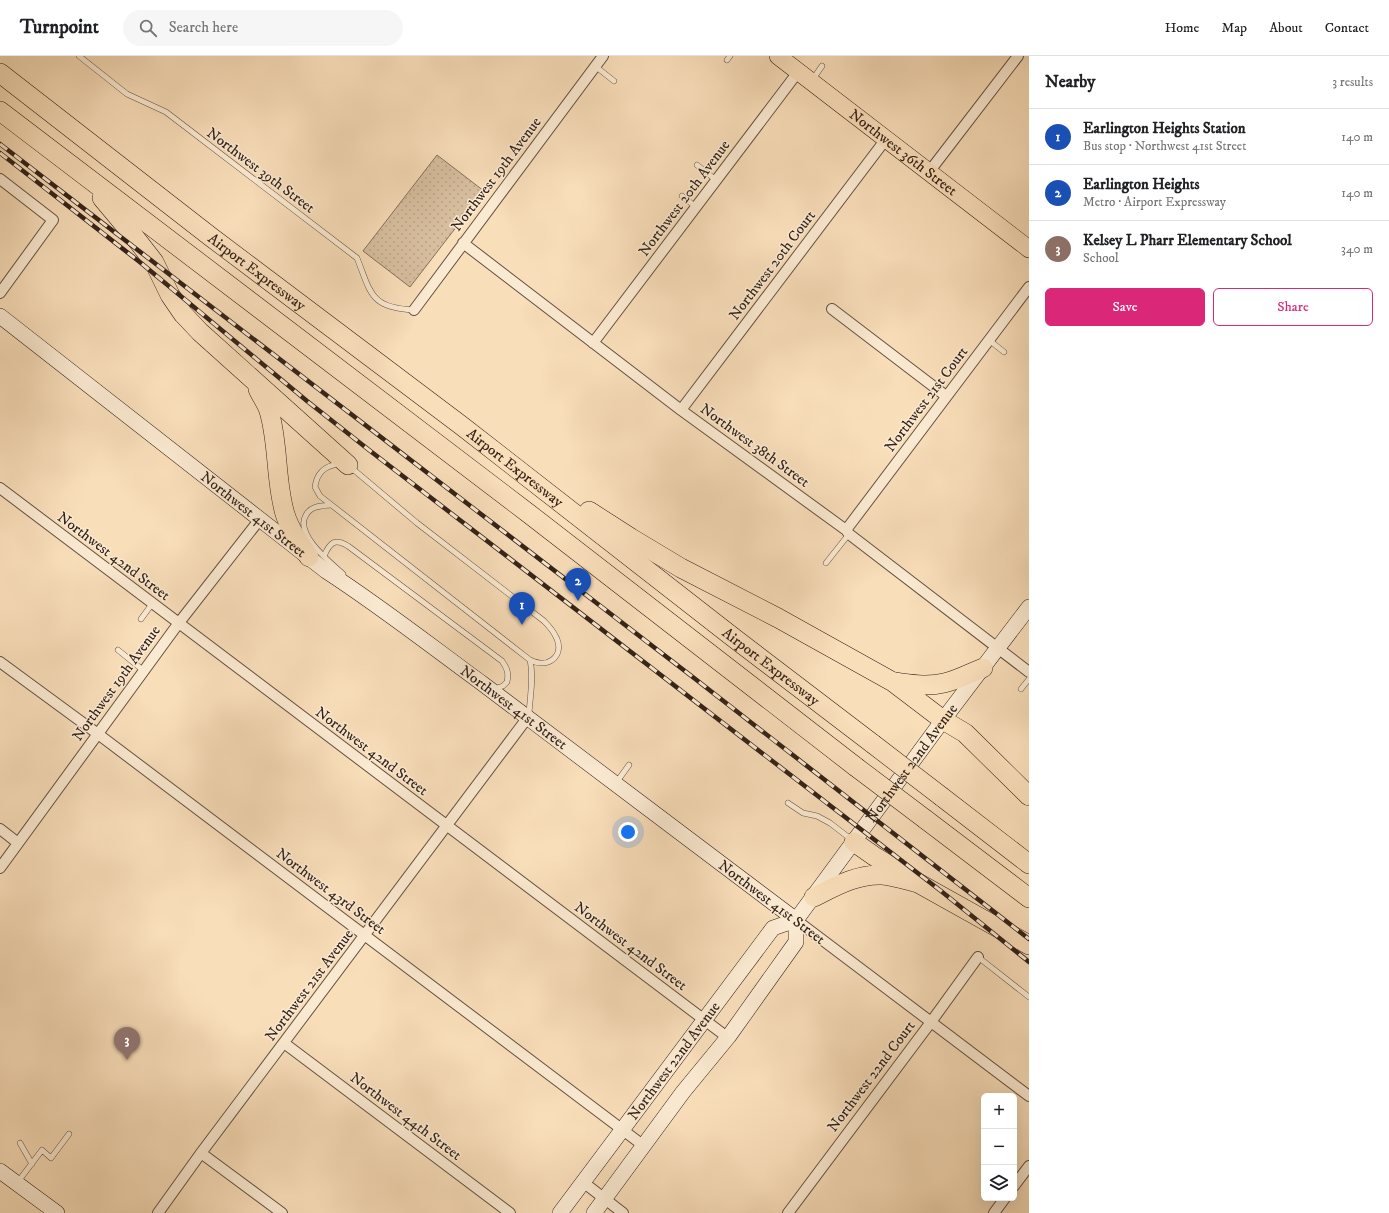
<!DOCTYPE html>
<html lang="en">
<head>
<meta charset="utf-8">
<style>
  body { margin:0; font-family:"IM FELL DW Pica",serif; background:#f6f6f6; color:#202124 }
  .controls { position:absolute; right:12px; bottom:12px; display:grid; overflow:hidden; border-radius:6px; box-shadow:0 4px 16px #0002 }
  .controls button { width:36px; height:36px; display:grid; place-items:center; padding:0; border:0; border-bottom:1px solid #e0e0e0; background:#fff; color:#202124; font:20px sans-serif }
  .you { position:absolute; left:628px; top:776px; width:14px; height:14px; margin:-10px; border:3px solid #fff; border-radius:50%; background:#1a73e8; box-shadow:0 0 0 6px #1a73e833 }
  .badge { display:grid; place-items:center; width:26px; height:26px; border-radius:50%; background:#db2777; color:#fff; font-size:13px; font-weight:700 }
  .pin { position:absolute; translate:-50% -33px; filter:drop-shadow(0 1px 2px #0008) }
  .pin::after { content:''; position:absolute; top:21px; width:14px; height:12px; background:inherit; clip-path:polygon(0 0,100% 0,50% 100%) }
  .list { margin:0; padding:0; list-style:none }
  h2 { display:flex; justify-content:space-between; align-items:center; height:52px; margin:0; padding:0 16px; font-size:17px }
  h2 small { font-size:13px; font-weight:400; color:#757577 }
  .list li { display:grid; grid-template-columns:26px 1fr auto; gap:12px; align-items:center; box-sizing:border-box; height:56px; padding:0 16px; border-top:1px solid #e0e0e0 }
  .list b { display:block; font-size:15px; white-space:nowrap }
  .list p { margin:0; font-size:13px; white-space:nowrap; color:#757577 }
  .list em { font-size:13px; font-style:normal; color:#757577 }
  .actions { display:flex; gap:8px; padding:12px 16px }
  .actions a { flex:1; padding:9px 0; border:1px solid #db2777; border-radius:6px; text-align:center; font-size:14px; color:#db2777 }
  .actions .main { background:#db2777; color:#fff }
  .icon { flex:none; width:22px; height:22px; fill:none; stroke:currentColor; stroke-width:2; stroke-linecap:round; stroke-linejoin:round }
  .map { position:relative; flex:none; width:1029px; height:1157px; overflow:hidden }
  header { display:flex; align-items:center; gap:24px; box-sizing:border-box; height:56px; padding:0 20px; background:#fff; border-bottom:1px solid #e0e0e0 }
  header strong { font-size:19px }
  nav { display:flex; gap:22px; margin-inline-start:auto; font-size:14px }
  .search { width:280px; height:36px; background:#f6f6f6; display:flex; align-items:center; gap:10px; box-sizing:border-box; padding:0 14px; border-radius:22px; color:#757577; font-size:15px }
  main { display:flex }
  aside { flex:1; background:#fff }
  .map>svg:first-child { display:block }
</style>
</head>
<body>
<header>
<strong>Turnpoint</strong>
<div class="search"><svg class="icon" aria-label="search" viewBox="0 0 24 24"><circle cx="10" cy="10" r="6"/><path d="M15 15l6 6"/></svg>Search here</div>
<nav><a>Home</a><a>Map</a><a>About</a><a>Contact</a></nav>
</header>
<main>
<div class="map">
<svg width="1029" height="1157" viewBox="0 0 1029 1157">
  <defs>
    <pattern id="park-dots" width="8" height="8" patternUnits="userSpaceOnUse"><rect width="8" height="8" fill="#d7be9f"/><path d="M2 2h.1M6 6h.1" fill="none" stroke="#b9a388" stroke-width="1.8" stroke-linecap="round"/></pattern>
  </defs>
  <rect width="100%" height="100%" fill="#f9deba"/>
  <filter id="stains"><feTurbulence type="fractalNoise" baseFrequency=".005" numOctaves="4"/><feColorMatrix values="0 0 0 0 .2 0 0 0 0 .09 0 0 0 0 .02 0 0 0 .5 -.17"/></filter>
  <radialGradient id="worn" r=".72"><stop offset=".6" stop-color="#630" stop-opacity="0"/><stop offset="1" stop-color="#630" stop-opacity=".3"/></radialGradient>
  <path fill="url(#park-dots)" stroke="#85705c" d="M 437,99 L 484,135 L 410,231 L 363,195 Z"/>
  <g fill="none" stroke-linecap="round" stroke-linejoin="round">
    <defs>
      <path id="lane" d="M 79,0 L 127,38 L 166,56 L 357,202 C 371,237 370,252 414,254
        M 727,4 L 730,0
        M 595,10 L 614,25
        M 813,23 L 822,10
        M 697,109 L 716,124
        M 682,140 L 696,151
        M 989,284 L 1004,296
        M 338,408 L 348,409 L 417,467 L 544,565 C 549,570 554,576 557,583 C 564,601 547,613 530,604 L 320,440 L 315,431 C 317,416 325,410 338,408 Z
        M 330,449 C 321,450 311,450 306,459 C 294,478 331,507 343,518
        M 324,500 C 330,486 335,482 348,490 L 502,605 C 507,612 509,617 507,626 L 503,630 L 494,633
        M 826,507 L 849,478
        M 141,563 L 152,548
        M 118,594 L 144,615
        M 1021,633 L 1029,623
        M 529,658 C 530,640 534,622 530,604
        M 616,727 L 629,709
        M 788,747 L 803,757 L 817,760 L 830,767 L 852,784
        M 978,901 L 1029,941
        M 20,1087 L 32,1108
        M 17,1127 L 42,1094 L 51,1102 L 69,1078"/>
      <path id="street" d="M 929,116 L 1018,0
        M 0,123 L 53,164 L 0,237
        M 463,187 L 681,354 L 846,474 L 849,478 L 1029,616
        M 832,253 L 946,340
        M 414,254 L 603,0
        M 593,287 L 798,16
        M 681,354 L 886,83
        M 0,432 L 727,981
        M 846,474 L 1029,231
        M 0,606 L 98,678 L 644,1090
        M 0,773 L 18,787
        M 0,812 L 178,568 L 260,463
        M 796,864 L 1029,1040
        M 284,987 L 510,1157
        M 201,1097 L 282,1157
        M 583,1126 L 623,1157
        M 1014,1130 L 1029,1110
        M 158,1157 L 201,1097 L 528,661
        M 788,1157 L 931,966 L 978,901
        M 994,1157 L 1005,1142"/>
      <g id="secondary">
        <path id="s1" d="M 0,260 L 326,515 C 380,550 431,590 483,628 C 588,706 691,786 796,864"/>
        <path d="M 0,1115 L 57,1157"/>
        <path id="s2" d="M 560,1157 L 773,872 L 796,864 L 943,664 L 1029,551"/>
        <path d="M 594,1157 L 683,1036 L 729,980 L 796,886 L 796,864"/>
      </g>
      <g id="primary">
        <path id="s3" d="M 778,0 L 1029,193"/>
      </g>
      <g id="highway">
        <path id="s4" d="M 0,17 L 211,181 L 462,370 L 734,582 L 873,688"/>
        <path d="M 0,55 L 528,457 L 856,711"/>
        <path d="M 102,142 L 133,179 L 154,206 L 170,239 L 183,258 L 200,276 L 348,409"/>
        <path d="M 258,333 C 261,340 267,348 269,355 C 279,389 275,424 285,458 C 290,474 300,488 309,501"/>
        <path d="M 589,455 L 631,482 L 681,512 L 778,562 L 893,626 L 943,664 L 965,677 L 1029,740"/>
        <path d="M 894,626 C 911,628 927,631 944,627 C 958,624 970,617 983,612"/>
        <path d="M 942,741 L 1029,808"/>
        <path d="M 925,763 L 1029,842"/>
        <path d="M 854,786 L 874,800 L 905,819"/>
        <path d="M 814,841 C 836,830 857,818 882,819 C 894,820 906,824 918,827 L 1029,889"/>
      </g>
    </defs>
    <use href="#lane" stroke="#645141" stroke-width="6"/>
    <use href="#street" stroke="#645141" stroke-width="12"/>
    <use href="#secondary" stroke="#332219" stroke-width="16"/>
    <use href="#primary" stroke="#332219" stroke-width="18"/>
    <use href="#highway" stroke="#332219" stroke-width="20"/>
    <use href="#lane" stroke="#fbead2" stroke-width="5"/>
    <use href="#street" stroke="#fbead2" stroke-width="10"/>
    <use href="#secondary" stroke="#fbead2" stroke-width="15"/>
    <use href="#primary" stroke="#f9deba" stroke-width="17"/>
    <use href="#highway" stroke="#f9deba" stroke-width="19"/>
    <defs>
      <path id="rail" d="M 0,88 L 694,622 L 1029,883
        M 0,97 L 141,207 L 307,345 L 369,394 L 941,835 L 1029,906"/>
    </defs>
    <use href="#rail" stroke="#332219" stroke-width="4.5"/>
    <use href="#rail" stroke="#fbead2" stroke-width="3" stroke-dasharray="9" stroke-linecap="butt"/>
    <defs>
      <path id="highway-bridge" d="M 873,688 L 942,741
        M 856,711 L 925,763"/>
    </defs>
    <use href="#highway-bridge" stroke="#332219" stroke-width="20" stroke-linecap="butt"/>
    <use href="#highway-bridge" stroke="#f9deba" stroke-width="19"/>
  </g>
  <g text-anchor="middle" stroke-width="3" stroke-linejoin="round" paint-order="stroke">
    <g font-size="15" fill="#332219" stroke="#fbead2">
      <text dy="5" stroke="none"><textPath href="#s3" startOffset="158">Northwest 36th Street</textPath></text>
      <text transform="translate(261 114) rotate(37)" y="5">Northwest 39th Street</text>
      <text transform="translate(496 118) rotate(-53)" y="5">Northwest 19th Avenue</text>
      <text transform="translate(684 142) rotate(-53)" y="5">Northwest 20th Avenue</text>
      <text transform="translate(772 209) rotate(-53)" y="5">Northwest 20th Court</text>
      <text dy="5" stroke="none"><textPath href="#s4" startOffset="325">Airport Expressway</textPath></text>
      <text transform="translate(926 343) rotate(-53)" y="5">Northwest 21st Court</text>
      <text transform="translate(755 389) rotate(36)" y="5">Northwest 38th Street</text>
      <text dy="5" stroke="none"><textPath href="#s4" startOffset="649">Airport Expressway</textPath></text>
      <text dy="5" stroke="none"><textPath href="#s1" startOffset="322">Northwest 41st Street</textPath></text>
      <text transform="translate(114 500) rotate(37)" y="5">Northwest 42nd Street</text>
      <text dy="5" stroke="none"><textPath href="#s4" startOffset="973">Airport Expressway</textPath></text>
      <text transform="translate(116 627) rotate(-54)" y="5">Northwest 19th Avenue</text>
      <text dy="5" stroke="none"><textPath href="#s1" startOffset="646">Northwest 41st Street</textPath></text>
      <text transform="translate(372 695) rotate(37)" y="5">Northwest 42nd Street</text>
      <text dy="5" stroke="none"><textPath href="#s2" startOffset="575">Northwest 22nd Avenue</textPath></text>
      <text transform="translate(331 835) rotate(37)" y="5">Northwest 43rd Street</text>
      <text transform="translate(772 846) rotate(37)" y="5">Northwest 41st Street</text>
      <text transform="translate(631 890) rotate(37)" y="5">Northwest 42nd Street</text>
      <text transform="translate(309 929) rotate(-53)" y="5">Northwest 21st Avenue</text>
      <text dy="5" stroke="none"><textPath href="#s2" startOffset="190">Northwest 22nd Avenue</textPath></text>
      <text transform="translate(871 1020) rotate(-53)" y="5">Northwest 22nd Court</text>
      <text transform="translate(406 1060) rotate(37)" y="5">Northwest 44th Street</text>
    </g>
  </g>
  <rect width="100%" height="100%" filter="url(#stains)"/>
  <rect width="100%" height="100%" fill="url(#worn)"/>
</svg>
<div class="controls">
<button>+</button>
<button>−</button>
<button><svg class="icon" aria-label="layers" viewBox="0 0 24 24"><path d="M12 4l9 5-9 5-9-5zM3 14l9 5 9-5"/></svg></button>
</div>
<div class="you"></div>
<div class="pin badge" style="left:522px;top:569px;background:#1a4fb4">1</div>
<div class="pin badge" style="left:578px;top:545px;background:#1a4fb4">2</div>
<div class="pin badge" style="left:127px;top:1004px;background:#8d6e63">3</div>
</div>
<aside>
<h2>Nearby<small>3 results</small></h2>
<ul class="list">
<li><span class="badge" style="background:#1a4fb4">1</span><div><b>Earlington Heights Station</b><p>Bus stop · Northwest 41st Street</p></div><em>140 m</em></li>
<li><span class="badge" style="background:#1a4fb4">2</span><div><b>Earlington Heights</b><p>Metro · Airport Expressway</p></div><em>140 m</em></li>
<li><span class="badge" style="background:#8d6e63">3</span><div><b>Kelsey L Pharr Elementary School</b><p>School</p></div><em>340 m</em></li>
</ul>
<div class="actions"><a class="main">Save</a><a>Share</a></div>
</aside>
</main>
</body>
</html>
